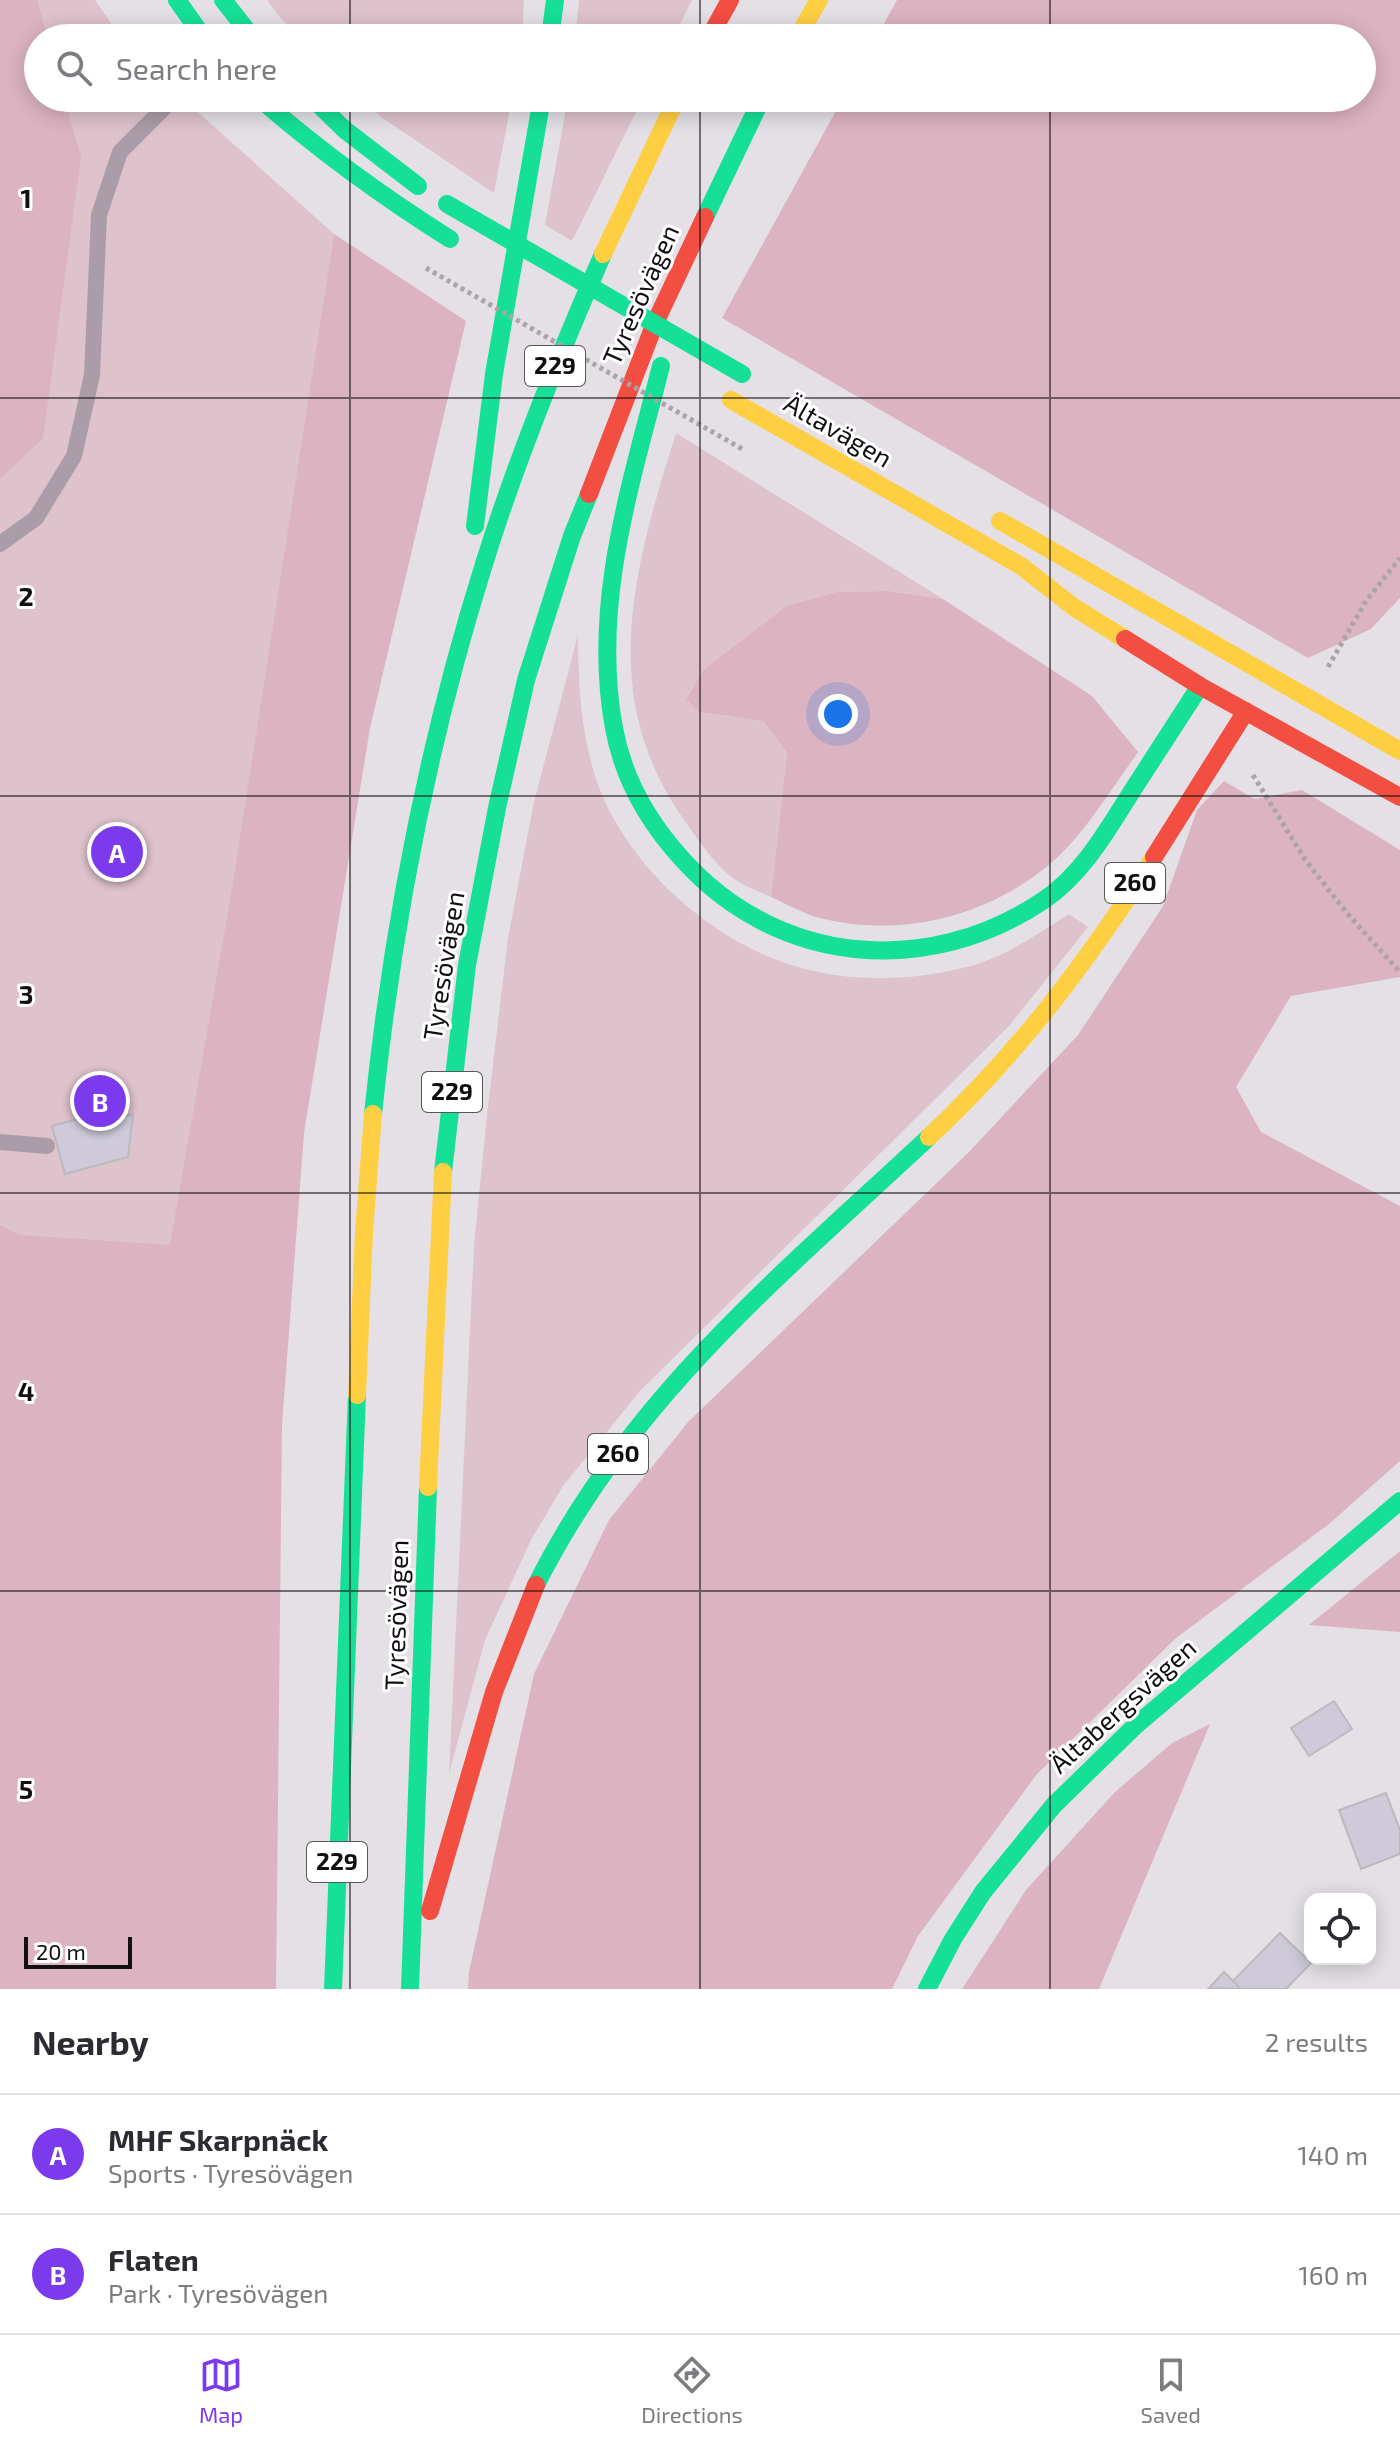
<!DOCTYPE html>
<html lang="en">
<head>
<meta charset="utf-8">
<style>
  body { margin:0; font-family:"Exo 2",sans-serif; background:#f2f2f3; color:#2b2b33 }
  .controls { position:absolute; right:24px; bottom:24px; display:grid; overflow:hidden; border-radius:16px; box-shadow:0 4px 20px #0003 }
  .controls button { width:72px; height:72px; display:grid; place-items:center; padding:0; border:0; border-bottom:2px solid #e1e1e2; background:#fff; color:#2b2b33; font:40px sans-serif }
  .scale { position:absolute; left:24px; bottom:20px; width:108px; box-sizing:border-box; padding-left:8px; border:4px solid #120f13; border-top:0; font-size:22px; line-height:28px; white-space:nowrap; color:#120f13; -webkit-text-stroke:6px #fff; paint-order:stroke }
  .you { position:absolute; left:838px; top:714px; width:28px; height:28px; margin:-20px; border:6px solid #fff; border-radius:50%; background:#1a73e8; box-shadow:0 0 0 12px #1a73e833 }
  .badge { display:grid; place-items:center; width:52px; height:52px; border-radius:50%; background:#7c3aed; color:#fff; font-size:26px; font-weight:700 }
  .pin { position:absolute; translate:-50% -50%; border:4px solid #fff; box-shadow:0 2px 8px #0006 }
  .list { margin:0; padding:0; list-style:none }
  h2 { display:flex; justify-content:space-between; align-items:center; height:104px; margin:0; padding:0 32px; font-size:34px }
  h2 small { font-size:26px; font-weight:400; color:#7c7c81 }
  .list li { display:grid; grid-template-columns:52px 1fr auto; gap:24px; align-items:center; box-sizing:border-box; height:120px; padding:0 32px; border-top:2px solid #e1e1e2 }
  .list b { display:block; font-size:30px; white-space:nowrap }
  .list p { margin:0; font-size:26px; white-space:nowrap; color:#7c7c81 }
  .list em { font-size:26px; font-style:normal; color:#7c7c81 }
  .icon { flex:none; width:44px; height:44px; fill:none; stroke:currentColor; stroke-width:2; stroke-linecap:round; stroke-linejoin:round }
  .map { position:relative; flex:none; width:1400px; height:1989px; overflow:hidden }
  .search { position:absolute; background:#fff; box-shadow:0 4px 20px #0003; left:24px; right:24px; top:24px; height:88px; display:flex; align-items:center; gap:20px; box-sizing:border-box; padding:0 28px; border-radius:44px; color:#7c7c81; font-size:30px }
  .sheet { height:344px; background:#fff }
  nav { display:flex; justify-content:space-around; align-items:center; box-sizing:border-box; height:112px; border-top:2px solid #e1e1e2; background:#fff; font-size:22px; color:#7c7c81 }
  nav a { display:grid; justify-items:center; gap:4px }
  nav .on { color:#7c3aed }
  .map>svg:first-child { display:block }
</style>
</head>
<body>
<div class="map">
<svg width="1400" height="1989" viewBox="0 0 1400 1989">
  <rect width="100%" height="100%" fill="#e4e0e6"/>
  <path fill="#dec2cc" d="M 0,0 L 95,0 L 121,38 L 38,38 L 38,98 L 182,98 L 334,234 L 167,1313 L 0,1989 Z
    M 267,0 L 524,0 L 522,38 L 300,38 L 282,20 Z
    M 579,0 L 692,0 L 673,38 L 575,38 Z
    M 362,98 L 512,98 L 494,193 L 381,117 Z
    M 568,98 L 643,98 L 572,241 L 545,225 Z
    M 676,433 L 943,599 L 889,591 L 836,592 L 786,606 L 703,670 L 686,698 L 699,712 L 763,721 L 787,753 L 771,897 C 759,891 743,886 733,878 C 713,863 696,837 682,817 C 596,693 635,565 676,433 Z
    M 578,635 C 578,683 581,733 596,779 C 609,819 639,861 669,890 C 754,971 852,995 967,967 C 1005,957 1036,935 1069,914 L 1088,927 L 1009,1026 L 640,1391 L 563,1486 L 531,1540 L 485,1640 L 449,1774 L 474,1245 L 487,1115 L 508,938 L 534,802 Z"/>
  <path fill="#dcb3c0" d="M 0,0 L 37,0 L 48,38 L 38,38 L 38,98 L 64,98 L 81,157 L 43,438 L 0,479 Z
    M 897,0 L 1400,0 L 1400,598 L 1371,629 L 1308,658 L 722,318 L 843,98 L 1362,98 L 1362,38 L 876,38 Z
    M 334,234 L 466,321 L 370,728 L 304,1133 L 282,1425 L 276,1989 L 0,1989 L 0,1225 L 19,1235 L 170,1245 L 232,889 Z
    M 889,591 L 943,599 L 1092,696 L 1138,752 C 1113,787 1083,836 1051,863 C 987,918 898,939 816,917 C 800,912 785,903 771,897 L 787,753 L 763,721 L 699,712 L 686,699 L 703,670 L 786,606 L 836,592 Z
    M 1224,781 L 1254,799 L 1302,790 L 1400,850 L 1400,977 L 1291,996 L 1236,1087 L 1261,1132 L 1400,1206 L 1400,1461 L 1329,1524 L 1176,1638 L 1037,1774 L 918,1936 L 892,1989 L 468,1989 L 469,1972 L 534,1674 L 609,1520 L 689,1421 L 969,1152 L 1078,1035 L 1163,906 L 1197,810 Z
    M 1400,1551 L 1400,1632 L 1309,1625 Z
    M 1210,1724 L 1099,1989 L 962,1989 L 1026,1890 L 1115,1792 L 1172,1743 Z"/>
  <path fill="#cecad9" stroke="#bbb9be" stroke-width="2" d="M 103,1112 L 105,1122 L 133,1114 L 128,1157 L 65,1174 L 52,1126 Z
    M 1334,1701 L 1352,1729 L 1309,1756 L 1291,1728 Z
    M 1386,1793 L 1400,1830 L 1400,1854 L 1361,1869 L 1339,1810 Z
    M 1280,1933 L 1311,1963 L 1286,1989 L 1241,1989 L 1233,1981 Z
    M 1224,1972 L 1241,1989 L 1209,1988 Z"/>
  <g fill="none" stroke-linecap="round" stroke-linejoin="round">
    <path stroke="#aca3aa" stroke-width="5" stroke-dasharray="4 4" stroke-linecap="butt" d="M 1328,667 L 1366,601 L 1400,558
      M 1253,775 L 1306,861 L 1346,912 L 1400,972"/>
    <path stroke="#ab9da7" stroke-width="16" d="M 0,544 L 36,518 L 74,456 L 92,375 L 99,215 L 120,152 L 174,98
      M 0,1142 L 47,1146"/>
    <path stroke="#16e098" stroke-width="18" d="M 177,0 L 204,38
      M 223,0 L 253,38
      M 550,38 L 555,0
      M 259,98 C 322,153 380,195 450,239
      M 312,98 L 345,130 L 418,186
      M 705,217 L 762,98
      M 661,366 C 631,484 591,605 614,728 C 623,778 649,823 683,860 C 778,965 927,979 1044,900 C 1084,873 1109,827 1134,788 C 1156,754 1178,720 1200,686
      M 475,526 L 494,374 L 542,98
      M 373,1114 C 392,928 428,742 484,564 C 517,458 559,355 603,254
      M 443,1172 L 467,965 L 497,808 L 526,680 L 572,536 L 589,494
      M 536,1585 C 630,1398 779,1277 929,1137
      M 333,1989 L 357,1395
      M 410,1989 L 428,1487
      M 927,1989 L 953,1939 L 983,1892 L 1054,1805 L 1134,1727 L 1400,1501"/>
    <path stroke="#ffcf43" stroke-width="18" d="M 797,38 L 819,0
      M 603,254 L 677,98
      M 731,400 L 1021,566 L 1075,608 L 1125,639
      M 1000,521 L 1400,751
      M 929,1137 C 1018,1054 1089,960 1154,857
      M 357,1395 L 364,1232 L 373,1114
      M 428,1487 L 443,1172"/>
    <path stroke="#f24e42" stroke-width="18" d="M 709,38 L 730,0
      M 589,494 L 655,323 L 705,217
      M 1125,639 L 1200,686 L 1400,797
      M 1154,857 L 1246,711
      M 430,1911 L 494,1692 L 536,1585"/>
    <path stroke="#aca3aa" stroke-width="5" stroke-dasharray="4 4" stroke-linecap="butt" d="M 426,268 L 744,450"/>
    <path stroke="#16e098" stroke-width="18" d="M 447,204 L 742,374"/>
  </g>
  <path fill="none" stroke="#120f13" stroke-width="2" stroke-opacity="0.55" d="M 350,0 L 350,38M 700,0 L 700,38M 1050,0 L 1050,38M 350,98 L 350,1989M 700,98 L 700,1989M 1050,98 L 1050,1989M 0,398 L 1400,398M 0,796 L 1400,796M 0,1193 L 1400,1193M 0,1591 L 1400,1591"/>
  <g text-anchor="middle" stroke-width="6" stroke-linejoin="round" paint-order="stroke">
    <g fill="#fff" stroke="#59575a" stroke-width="2">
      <rect x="525" y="346" width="60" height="40" rx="6"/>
      <rect x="1105" y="863" width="60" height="40" rx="6"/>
      <rect x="422" y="1072" width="60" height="40" rx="6"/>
      <rect x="588" y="1434" width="60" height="40" rx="6"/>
      <rect x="307" y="1842" width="60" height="40" rx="6"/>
    </g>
    <g font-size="24" font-weight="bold" fill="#120f13">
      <text x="555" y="374">229</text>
      <text x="1135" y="891">260</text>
      <text x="452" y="1100">229</text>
      <text x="618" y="1462">260</text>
      <text x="337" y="1870">229</text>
    </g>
    <g font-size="26" fill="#120f13" stroke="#fff">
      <text transform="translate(641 295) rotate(-66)" y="9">Tyresövägen</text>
      <text transform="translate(838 431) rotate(30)" y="9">Ältavägen</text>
      <text transform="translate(444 966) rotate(-81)" y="9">Tyresövägen</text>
      <text transform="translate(397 1615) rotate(-88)" y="9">Tyresövägen</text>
      <text transform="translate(1123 1706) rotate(-42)" y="9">Ältabergsvägen</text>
    </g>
  </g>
  <g font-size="26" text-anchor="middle" font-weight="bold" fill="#120f13" stroke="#fff" stroke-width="6" stroke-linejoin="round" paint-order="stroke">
    <text x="26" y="208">1</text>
    <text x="26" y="606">2</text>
    <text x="26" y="1004">3</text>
    <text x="26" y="1401">4</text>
    <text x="26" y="1799">5</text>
  </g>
</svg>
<div class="controls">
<button><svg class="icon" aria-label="locate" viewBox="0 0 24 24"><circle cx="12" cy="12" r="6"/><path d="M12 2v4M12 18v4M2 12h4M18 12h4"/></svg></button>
</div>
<div class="scale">20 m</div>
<div class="you"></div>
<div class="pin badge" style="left:117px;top:852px">A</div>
<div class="pin badge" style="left:100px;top:1101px">B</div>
<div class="search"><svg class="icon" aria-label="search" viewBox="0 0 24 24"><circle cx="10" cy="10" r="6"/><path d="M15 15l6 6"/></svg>Search here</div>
</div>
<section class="sheet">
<h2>Nearby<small>2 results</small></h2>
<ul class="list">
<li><span class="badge">A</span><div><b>MHF Skarpnäck</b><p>Sports · Tyresövägen</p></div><em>140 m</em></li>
<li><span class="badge">B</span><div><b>Flaten</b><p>Park · Tyresövägen</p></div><em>160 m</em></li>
</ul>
</section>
<nav>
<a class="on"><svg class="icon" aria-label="map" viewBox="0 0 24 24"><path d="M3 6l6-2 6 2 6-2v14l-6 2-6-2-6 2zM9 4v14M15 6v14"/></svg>Map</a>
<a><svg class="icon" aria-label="directions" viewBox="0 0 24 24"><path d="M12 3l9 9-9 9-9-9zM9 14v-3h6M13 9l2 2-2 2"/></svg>Directions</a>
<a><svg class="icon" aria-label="saved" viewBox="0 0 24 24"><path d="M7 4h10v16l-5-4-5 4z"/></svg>Saved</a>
</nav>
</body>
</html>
